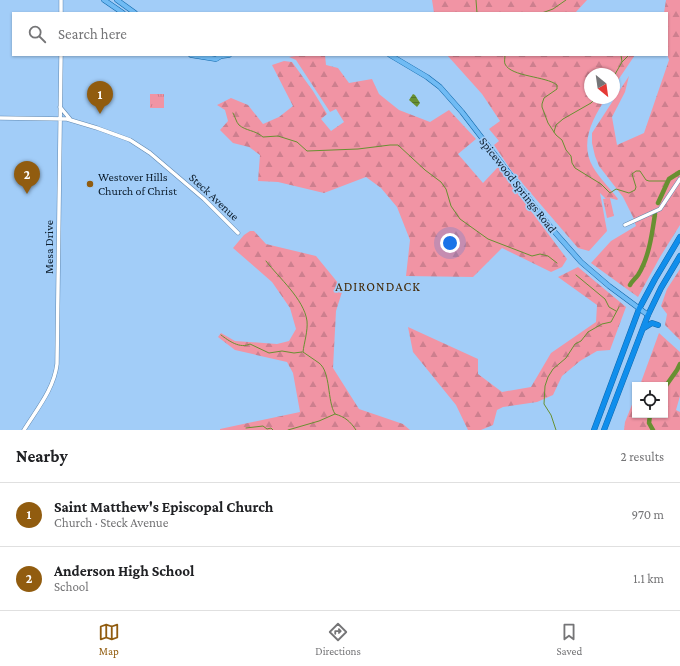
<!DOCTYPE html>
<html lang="en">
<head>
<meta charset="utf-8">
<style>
  body { margin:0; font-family:"Crimson Pro",serif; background:#f6f6f6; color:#202124 }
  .controls { position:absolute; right:12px; bottom:12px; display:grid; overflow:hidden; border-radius:0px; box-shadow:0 1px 3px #0004 }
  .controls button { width:36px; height:36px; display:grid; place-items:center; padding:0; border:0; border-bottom:1px solid #e0e0e0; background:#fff; color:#202124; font:20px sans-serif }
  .compass { position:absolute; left:584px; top:68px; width:36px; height:36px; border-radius:50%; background:#fff; box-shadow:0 1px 3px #0004; rotate:151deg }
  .you { position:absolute; left:450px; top:243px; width:14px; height:14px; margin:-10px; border:3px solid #fff; border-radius:50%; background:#1a73e8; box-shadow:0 0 0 6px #1a73e833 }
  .badge { display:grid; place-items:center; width:26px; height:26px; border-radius:50%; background:#915c0f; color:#fff; font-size:13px; font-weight:700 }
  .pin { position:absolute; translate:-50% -33px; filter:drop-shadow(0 1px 2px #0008) }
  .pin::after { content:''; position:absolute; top:21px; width:14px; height:12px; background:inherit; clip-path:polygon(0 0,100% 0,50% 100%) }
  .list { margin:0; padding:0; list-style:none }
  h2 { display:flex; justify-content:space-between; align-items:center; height:52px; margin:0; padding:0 16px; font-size:17px }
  h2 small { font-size:13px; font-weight:400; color:#757577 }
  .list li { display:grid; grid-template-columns:26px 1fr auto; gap:12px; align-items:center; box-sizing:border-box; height:64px; padding:0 16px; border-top:1px solid #e0e0e0 }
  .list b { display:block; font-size:15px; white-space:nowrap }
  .list p { margin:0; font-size:13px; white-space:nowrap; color:#757577 }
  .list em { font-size:13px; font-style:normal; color:#757577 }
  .icon { flex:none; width:22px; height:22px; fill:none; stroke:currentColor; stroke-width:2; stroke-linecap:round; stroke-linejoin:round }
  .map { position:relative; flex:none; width:680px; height:430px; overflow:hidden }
  .search { position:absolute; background:#fff; box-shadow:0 1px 3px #0004; left:12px; right:12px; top:12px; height:44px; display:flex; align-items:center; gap:10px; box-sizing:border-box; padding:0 14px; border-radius:0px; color:#757577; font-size:15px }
  .sheet { height:180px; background:#fff }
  nav { display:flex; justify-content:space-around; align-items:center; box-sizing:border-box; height:56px; border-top:1px solid #e0e0e0; background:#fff; font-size:11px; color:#757577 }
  nav a { display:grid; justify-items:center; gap:2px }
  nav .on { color:#915c0f }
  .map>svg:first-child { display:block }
</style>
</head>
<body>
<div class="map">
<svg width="680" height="430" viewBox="0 0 680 430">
  <defs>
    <pattern id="forest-firs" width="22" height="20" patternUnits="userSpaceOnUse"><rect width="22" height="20" fill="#f194a4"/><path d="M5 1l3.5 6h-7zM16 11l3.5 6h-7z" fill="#cd7f8e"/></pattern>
    <pattern id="park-tufts" width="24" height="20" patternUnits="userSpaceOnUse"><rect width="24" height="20" fill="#f194a4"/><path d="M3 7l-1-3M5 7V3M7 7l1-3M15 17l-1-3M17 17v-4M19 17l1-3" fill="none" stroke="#cd7f8e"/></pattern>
    <pattern id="water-rules" width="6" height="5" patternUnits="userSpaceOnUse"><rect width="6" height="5" fill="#689031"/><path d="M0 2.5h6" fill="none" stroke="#54752a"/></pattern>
  </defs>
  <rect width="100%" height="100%" fill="#a2cdf8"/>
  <path fill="url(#forest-firs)" d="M 432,0 L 587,0 L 575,13 L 434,13 Z
    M 666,0 L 680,0 L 680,225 L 660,257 L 638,297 L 591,263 L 611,241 L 636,226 L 633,217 L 623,197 L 599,166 L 595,156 L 592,143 L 592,133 L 629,76 L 625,92 L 612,117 L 617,145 L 644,133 L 669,60 L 667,54 L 667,13 L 664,13 Z
    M 302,55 L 325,55 L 326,65 L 338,68 L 349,83 L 372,79 L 379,94 L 399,110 L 430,122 L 449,110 L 476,139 L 458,154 L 483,183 L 498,167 L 567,259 L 562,267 L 551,272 L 502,248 L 473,277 L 406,276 L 410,240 L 397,207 L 381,188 L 366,177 L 324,193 L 278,182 L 258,181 L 260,155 L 249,147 L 233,143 L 220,130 L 228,121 L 225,110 L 217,105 L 231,98 L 248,105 L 263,124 L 279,117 L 293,106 L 272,65 L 284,61 L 292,62 L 313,91 L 327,114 L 321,119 L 331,131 L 344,122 L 336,109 L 330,112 L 296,60 L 289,57 Z
    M 447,55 L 635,55 L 614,86 L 614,74 L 590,74 L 590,98 L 606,98 C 593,118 579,143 593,167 C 599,178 610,188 618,199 L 617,200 L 610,198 L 606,199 L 600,193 L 607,231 L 589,251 L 578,248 L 511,170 L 494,145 L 499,141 L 489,129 L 500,121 L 482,94 Z
    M 250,231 L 254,231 L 266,244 L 316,256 L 343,289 L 336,311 L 333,368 L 359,409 L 403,424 L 410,430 L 220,430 L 220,429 L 300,412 L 293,373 L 287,362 L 235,350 L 218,337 L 221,333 L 235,341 L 277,344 L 289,341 L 296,329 L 290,308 L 272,282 L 233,248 L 244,235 Z
    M 578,267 L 626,307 L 610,350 L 597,351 L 580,361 L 562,376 L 553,395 L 537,402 L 503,407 L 497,410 L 493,425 L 481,430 L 468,430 L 456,405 L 413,352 L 408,327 L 478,359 L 478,374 L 502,392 L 531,387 L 551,353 L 596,322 L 597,305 L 558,277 Z
    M 680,269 L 680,340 L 665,325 L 667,314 L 661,306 L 667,289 Z
    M 659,333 L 680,352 L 680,396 L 676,410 L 680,412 L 680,430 L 624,430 L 625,422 L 635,397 L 635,415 L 665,415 L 665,385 L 640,385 Z"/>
  <path fill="url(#park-tufts)" d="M 150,94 L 164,94 L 164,108 L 150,108 Z
    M 610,198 L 614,216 L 607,218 L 603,199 Z"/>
  <path fill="url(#water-rules)" d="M 413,94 L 415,95 L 420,103 L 417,107 L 409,100 Z"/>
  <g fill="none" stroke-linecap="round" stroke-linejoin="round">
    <path stroke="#689031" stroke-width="1" d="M 476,0 L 477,13
      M 542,13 L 553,9 L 566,0
      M 505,55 C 505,58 504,62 505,64 C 511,77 546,76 557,85 L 557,89 L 544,98 L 542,104 L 542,107 L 548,123 L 556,135 L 562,140 L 566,150 L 571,156 L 572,163 L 575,168 L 601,184 L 610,193 L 616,189 L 629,193 L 635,190 L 636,187 L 632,174 L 636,171 L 640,171 L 646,180 L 649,181 L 667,181
      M 622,62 L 629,55
      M 614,76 L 622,62 L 621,55
      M 233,113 C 235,116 236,122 239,125 C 246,131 255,130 263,137 L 278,136 L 297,142 L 307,151 L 358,149 L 390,145 L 398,145 L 425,170 L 441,182 L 446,189 L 451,206 L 460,219 L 488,239 L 532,256 L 540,254 L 548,256 L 557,263
      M 554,132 L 556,125 L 563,119 L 591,103 L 596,98
      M 266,261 C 279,278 304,299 307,321 C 308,331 304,343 303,352 C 308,356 314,359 319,363 C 331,372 327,401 335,414 C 345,417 350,421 356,430
      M 576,275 L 605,299 L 609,307 L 616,311
      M 221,335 C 229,341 240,349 250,344 L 269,353 L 282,351 L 294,353 L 302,352
      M 246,428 L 263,426 L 267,429 L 271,428 L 273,430
      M 288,430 L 319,421 L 335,414
      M 556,430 L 551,415 L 544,404 L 545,386 L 548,377 L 553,369 L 566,358 L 575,344 L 581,341 L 588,332 L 602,324 L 611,322 L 619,307"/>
    <path stroke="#689031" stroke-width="4.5" d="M 658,203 L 669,179 L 680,172
      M 630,285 C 632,281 635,279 638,275 C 649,258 652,234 655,214
      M 665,387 L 677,370 L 680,364
      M 650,415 L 649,423 L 653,430"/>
    <defs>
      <path id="minor" d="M 61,0 L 61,13
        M 60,107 L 70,119
        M 0,118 L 67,119 L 97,128 L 130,140 L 150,153 L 204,199 L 238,233
        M 625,225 L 660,209 L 680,179
        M 24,430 C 37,409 54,389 57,364 L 61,55"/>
      <path id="major" d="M 104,0 L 123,13
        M 117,0 L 135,13
        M 191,55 L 216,59 L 221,56 L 229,55
        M 390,55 L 427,77 L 440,87 L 462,112 L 552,229 L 581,262 L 609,286 L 648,315"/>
      <path id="highway" d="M 644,328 L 652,323 L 658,325
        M 594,430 L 639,309 L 655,279 L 680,237
        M 604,430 L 648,315 L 661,288 L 680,256"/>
    </defs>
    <use href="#minor" stroke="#6088b0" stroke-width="4.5"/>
    <use href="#major" stroke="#0f67aa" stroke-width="5.5"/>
    <use href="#highway" stroke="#0f67aa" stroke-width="6"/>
    <use href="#minor" stroke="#fff" stroke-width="3.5"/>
    <use href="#major" stroke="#70bbf4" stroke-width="4.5"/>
    <use href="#highway" stroke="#108eec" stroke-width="5"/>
  </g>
  <circle fill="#915c0f" stroke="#a2cdf8" stroke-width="1.5" cx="90" cy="184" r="4"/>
  <g text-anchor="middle" stroke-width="3.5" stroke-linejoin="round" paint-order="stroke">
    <g font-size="12" fill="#0e1f2f" stroke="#a2cdf8" text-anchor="start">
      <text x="98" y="181">Westover Hills<tspan x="98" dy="14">Church of Christ</tspan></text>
    </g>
    <g font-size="12" fill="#0e1f2f" stroke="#a2cdf8">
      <text transform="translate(518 185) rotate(52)" y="4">Spicewood Springs Road</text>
      <text transform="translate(214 197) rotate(43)" y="4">Steck Avenue</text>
      <text transform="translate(49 247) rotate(-90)" y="4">Mesa Drive</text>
    </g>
    <g font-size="13" letter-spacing="1" fill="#432a08" stroke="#a2cdf8">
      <text x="378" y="291">ADIRONDACK</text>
    </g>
  </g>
</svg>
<div class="controls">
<button><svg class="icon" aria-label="locate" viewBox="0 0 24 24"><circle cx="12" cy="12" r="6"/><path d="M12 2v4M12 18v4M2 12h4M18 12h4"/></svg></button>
</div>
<svg class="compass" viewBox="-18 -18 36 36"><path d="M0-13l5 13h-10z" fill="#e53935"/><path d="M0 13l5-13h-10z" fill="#757577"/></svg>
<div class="you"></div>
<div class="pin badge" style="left:100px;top:114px">1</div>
<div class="pin badge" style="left:27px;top:194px">2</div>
<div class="search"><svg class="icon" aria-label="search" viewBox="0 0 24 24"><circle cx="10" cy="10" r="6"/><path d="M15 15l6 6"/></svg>Search here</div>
</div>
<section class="sheet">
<h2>Nearby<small>2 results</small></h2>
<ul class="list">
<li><span class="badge">1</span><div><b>Saint Matthew's Episcopal Church</b><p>Church · Steck Avenue</p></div><em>970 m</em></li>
<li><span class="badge">2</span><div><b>Anderson High School</b><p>School</p></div><em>1.1 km</em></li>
</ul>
</section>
<nav>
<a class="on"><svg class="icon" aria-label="map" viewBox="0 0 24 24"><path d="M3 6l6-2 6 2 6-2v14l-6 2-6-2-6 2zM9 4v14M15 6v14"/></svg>Map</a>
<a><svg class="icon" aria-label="directions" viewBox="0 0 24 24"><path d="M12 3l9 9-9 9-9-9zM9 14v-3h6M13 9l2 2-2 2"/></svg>Directions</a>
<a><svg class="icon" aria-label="saved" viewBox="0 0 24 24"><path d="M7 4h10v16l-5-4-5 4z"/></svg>Saved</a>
</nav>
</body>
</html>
